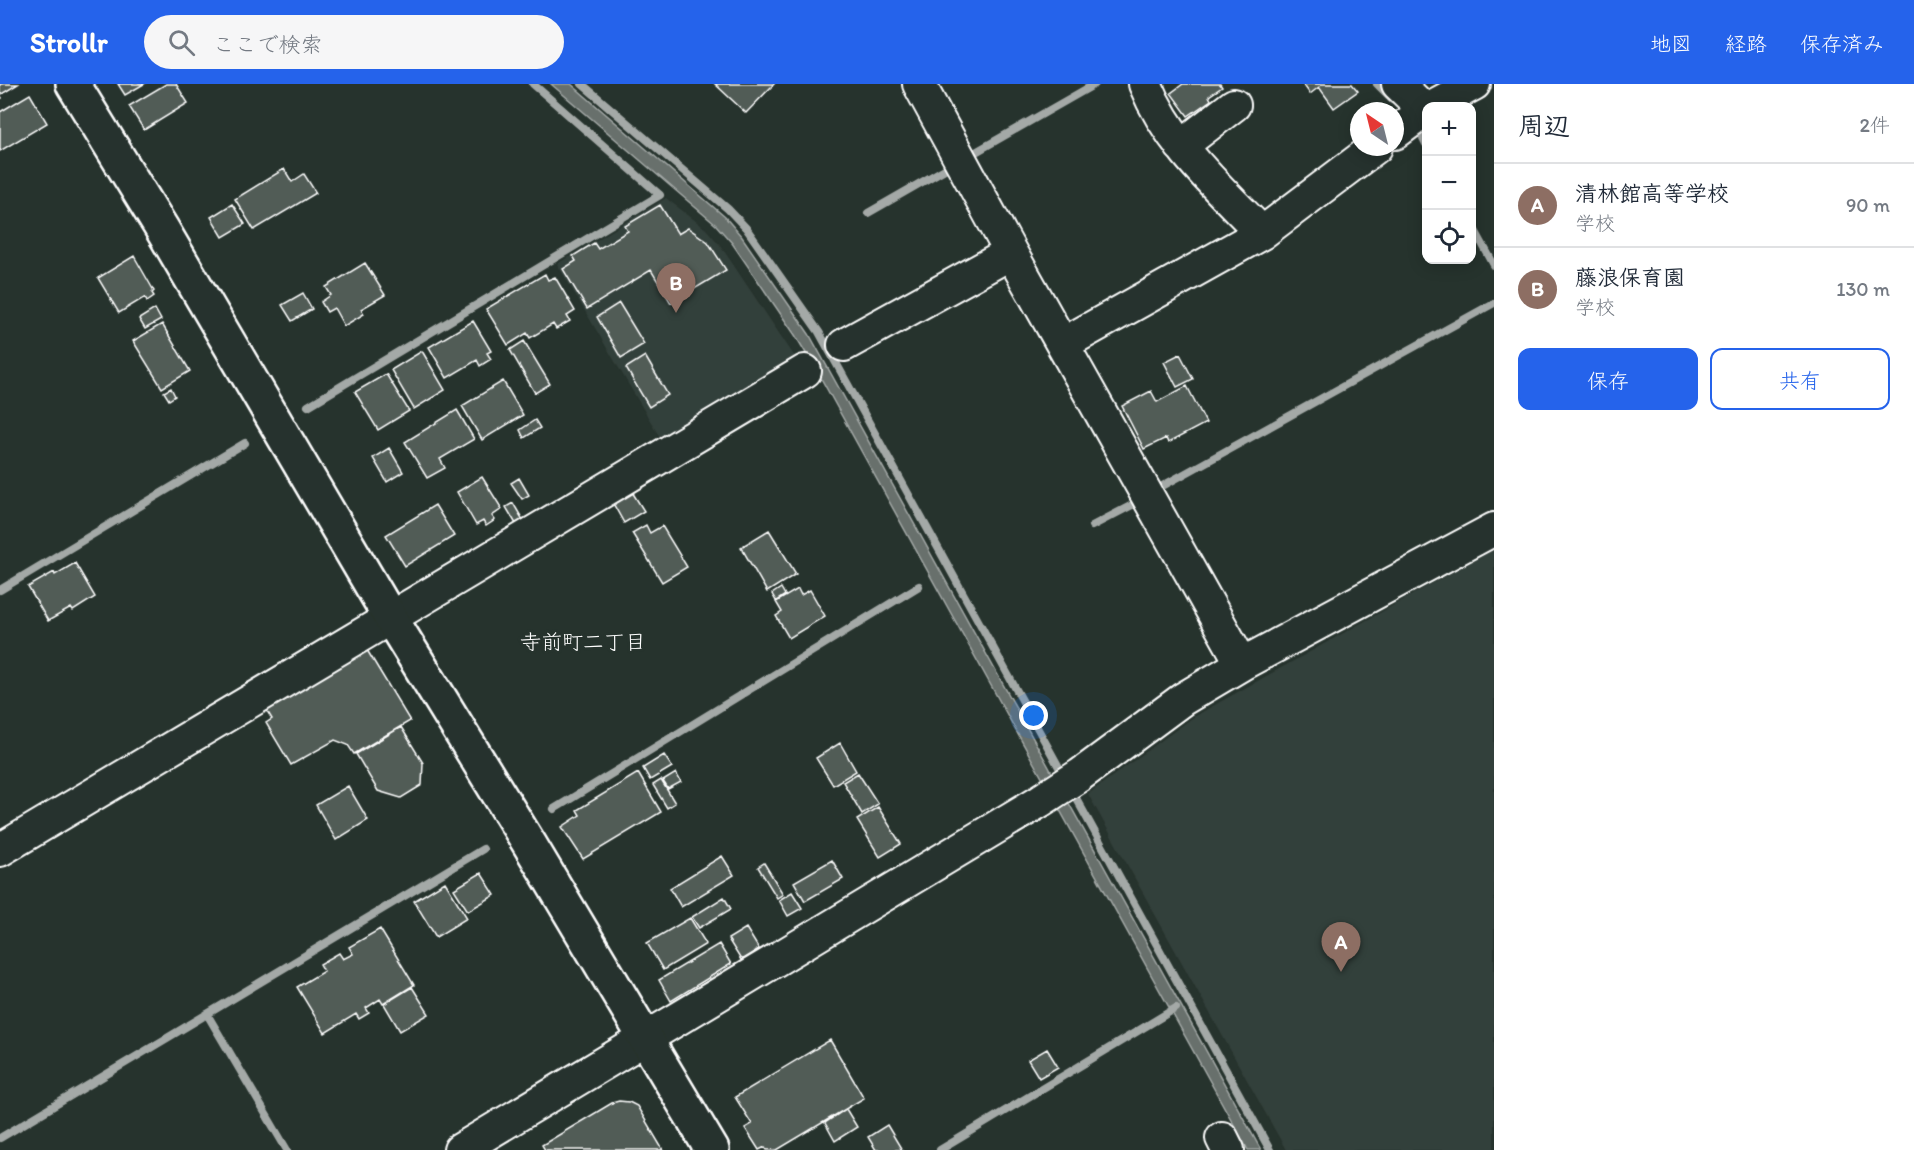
<!DOCTYPE html>
<html lang="ja">
<head>
<meta charset="utf-8">
<style>
  body { margin:0; font-family:Itim,"Klee One",sans-serif; background:#f6f6f7; color:#1f2937 }
  .controls { position:absolute; right:18px; top:18px; display:grid; overflow:hidden; border-radius:12px; box-shadow:0 3px 15px #0003 }
  .controls button { width:54px; height:54px; display:grid; place-items:center; padding:0; border:0; border-bottom:2px solid #e0e1e3; background:#fff; color:#1f2937; font:30px sans-serif }
  .compass { position:absolute; left:1350px; top:18px; width:54px; height:54px; border-radius:50%; background:#fff; box-shadow:0 3px 15px #0003; rotate:325deg }
  .you { position:absolute; left:1034px; top:632px; width:21px; height:21px; margin:-15px; border:4px solid #fff; border-radius:50%; background:#1a73e8; box-shadow:0 0 0 9px #1a73e833 }
  .badge { display:grid; place-items:center; width:39px; height:39px; border-radius:50%; background:#2563eb; color:#fff; font-size:20px; font-weight:700 }
  .pin { position:absolute; translate:-50% -50px; filter:drop-shadow(0 2px 3px #0008) }
  .pin::after { content:''; position:absolute; top:32px; width:21px; height:18px; background:inherit; clip-path:polygon(0 0,100% 0,50% 100%) }
  .list { margin:0; padding:0; list-style:none }
  h2 { display:flex; justify-content:space-between; align-items:center; height:78px; margin:0; padding:0 24px; font-size:26px }
  h2 small { font-size:20px; font-weight:400; color:#747a83 }
  .list li { display:grid; grid-template-columns:39px 1fr auto; gap:18px; align-items:center; box-sizing:border-box; height:84px; padding:0 24px; border-top:2px solid #e0e1e3 }
  .list b { display:block; font-size:22px; white-space:nowrap }
  .list p { margin:0; font-size:20px; white-space:nowrap; color:#747a83 }
  .list em { font-size:20px; font-style:normal; color:#747a83 }
  .actions { display:flex; gap:12px; padding:18px 24px }
  .actions a { flex:1; padding:14px 0; border:2px solid #2563eb; border-radius:12px; text-align:center; font-size:21px; color:#2563eb }
  .actions .main { background:#2563eb; color:#fff }
  .icon { flex:none; width:33px; height:33px; fill:none; stroke:currentColor; stroke-width:2; stroke-linecap:round; stroke-linejoin:round }
  .map { position:relative; flex:none; width:1494px; height:1066px; overflow:hidden }
  header { display:flex; align-items:center; gap:36px; box-sizing:border-box; height:84px; padding:0 30px; background:#2563eb; color:#fff }
  header strong { font-size:28px }
  nav { display:flex; gap:33px; margin-inline-start:auto; font-size:21px }
  .search { width:420px; height:54px; background:#f6f6f7; display:flex; align-items:center; gap:15px; box-sizing:border-box; padding:0 21px; border-radius:33px; color:#747a83; font-size:22px }
  main { display:flex }
  aside { flex:1; background:#fff }
  .map>svg:first-child { display:block }
</style>
</head>
<body>
<header>
<strong>Strollr</strong>
<div class="search"><svg class="icon" aria-label="search" viewBox="0 0 24 24"><circle cx="10" cy="10" r="6"/><path d="M15 15l6 6"/></svg>ここで検索</div>
<nav><a>地図</a><a>経路</a><a>保存済み</a></nav>
</header>
<main>
<div class="map">
<svg width="1494" height="1066" viewBox="0 0 1494 1066">
  <rect width="100%" height="100%" fill="#26332d"/>
  <filter id="ink" filterUnits="userSpaceOnUse"><feTurbulence type="fractalNoise" baseFrequency=".0167" numOctaves="2"/><feDisplacementMap in="SourceGraphic" scale="12" xChannelSelector="R" yChannelSelector="G"/><feConvolveMatrix kernelMatrix="1 2 1 2 8 2 1 2 1" color-interpolation-filters="sRGB"/></filter>
  <g filter="url(#ink)">
    <path fill="#333f3a" d="M 666,114 L 706,145 L 720,161 L 799,279 L 664,360 L 557,180 Z
      M 1494,465 L 1494,1066 L 1286,1066 L 1088,710 L 1195,632 Z"/>
    <path fill="#67706c" stroke="#a4a9a7" stroke-width="1.5" d="M 551,0 L 571,0 L 725,133 L 742,153 L 809,250 L 1261,1066 L 1248,1066 L 818,289 L 795,251 L 732,159 L 716,141 Z"/>
    <g fill="none" stroke-linecap="round" stroke-linejoin="round">
      <path stroke="#a4a9a7" stroke-width="8" d="M 582,0 L 728,125 L 746,144 L 819,248 L 1065,694
        M 1377,0 L 1392,15
        M 1421,50 L 1426,60
        M 974,69 L 1095,0
        M 868,129 L 950,82
        M 1472,141 L 1494,181
        M 308,322 L 660,111 L 533,0
        M 1157,405 L 1494,219
        M 1092,442 L 1136,419
        M 0,506 L 245,359
        M 1071,705 L 1270,1066
        M 554,725 L 919,502
        M 207,930 L 287,1066
        M 0,1054 L 483,765
        M 940,1066 L 1176,924"/>
    </g>
    <path fill="#515c57" stroke="#fff" stroke-width="1.5" d="M 0,0 L 18,0 L 0,11 L 2,14 L 0,15 Z
      M 118,0 L 144,0 L 125,11 Z
      M 166,0 L 176,0 L 188,19 L 144,46 L 129,22 Z
      M 715,0 L 774,0 L 746,29 Z
      M 1183,0 L 1220,0 L 1222,3 L 1209,12 L 1211,16 L 1188,32 L 1171,9 Z
      M 1303,0 L 1352,0 L 1358,7 L 1334,24 L 1319,3 L 1310,10 Z
      M 30,10 L 47,39 L 0,67 L 0,28 Z
      M 284,85 L 292,98 L 304,90 L 316,109 L 254,146 L 235,115 Z
      M 232,120 L 245,140 L 223,153 L 211,133 Z
      M 660,121 L 678,150 L 688,144 L 708,158 L 726,186 L 671,219 L 651,186 L 587,225 L 563,185 L 576,177 L 573,172 L 594,159 L 598,165 L 628,147 L 625,142 Z
      M 134,172 L 154,207 L 152,209 L 154,212 L 147,217 L 145,213 L 119,229 L 98,194 Z
      M 365,179 L 385,211 L 361,225 L 364,230 L 344,242 L 334,224 L 327,228 L 321,218 L 331,211 L 326,203 Z
      M 545,190 L 548,196 L 555,193 L 575,227 L 567,232 L 570,237 L 556,245 L 553,240 L 530,254 L 527,249 L 508,261 L 486,225 Z
      M 303,209 L 312,225 L 292,237 L 282,221 Z
      M 619,219 L 644,260 L 621,274 L 597,233 Z
      M 155,225 L 161,236 L 145,245 L 139,235 Z
      M 473,237 L 491,267 L 487,269 L 491,275 L 480,282 L 477,276 L 447,294 L 429,263 Z
      M 162,240 L 190,287 L 162,304 L 133,257 Z
      M 524,257 L 550,300 L 535,309 L 510,266 Z
      M 422,267 L 445,306 L 414,325 L 391,286 Z
      M 1180,270 L 1193,295 L 1177,303 L 1164,278 Z
      M 645,272 L 668,311 L 649,323 L 626,284 Z
      M 386,290 L 409,327 L 378,346 L 355,308 Z
      M 503,297 L 523,331 L 482,356 L 462,322 Z
      M 1187,302 L 1206,339 L 1168,359 L 1166,354 L 1144,365 L 1122,322 L 1151,307 L 1157,318 Z
      M 171,304 L 175,312 L 169,316 L 164,308 Z
      M 457,326 L 474,355 L 440,375 L 445,384 L 427,394 L 405,358 Z
      M 535,336 L 540,344 L 524,354 L 520,346 Z
      M 389,364 L 403,388 L 387,398 L 373,374 Z
      M 482,393 L 502,425 L 492,432 L 495,436 L 486,442 L 483,437 L 476,441 L 457,408 Z
      M 519,394 L 529,411 L 522,415 L 511,399 Z
      M 629,403 L 644,427 L 624,439 L 610,414 Z
      M 513,419 L 523,436 L 516,440 L 506,423 Z
      M 435,421 L 454,452 L 405,482 L 386,451 Z
      M 646,441 L 650,449 L 662,442 L 687,483 L 662,498 L 632,449 Z
      M 769,446 L 796,490 L 767,508 L 741,463 Z
      M 75,479 L 95,513 L 73,527 L 71,524 L 48,537 L 28,503 L 54,488 L 55,491 Z
      M 781,504 L 785,511 L 776,517 L 772,510 Z
      M 798,505 L 801,511 L 810,506 L 825,532 L 789,554 L 776,532 L 782,528 L 776,518 Z
      M 367,566 L 410,637 L 354,670 L 348,661 L 335,656 L 291,681 L 266,639 L 272,635 L 264,622 L 340,576 L 343,581 Z
      M 401,643 L 423,679 L 422,701 L 401,714 L 378,707 L 356,670 Z
      M 840,659 L 856,687 L 833,701 L 816,674 Z
      M 664,671 L 672,683 L 650,696 L 643,684 Z
      M 638,689 L 661,728 L 583,775 L 562,743 L 580,731 L 577,726 Z
      M 676,689 L 681,698 L 668,705 L 663,697 Z
      M 858,689 L 878,720 L 862,730 L 843,698 Z
      M 661,696 L 675,719 L 667,724 L 653,701 Z
      M 348,702 L 368,736 L 336,756 L 316,721 Z
      M 878,723 L 901,760 L 880,773 L 857,736 Z
      M 722,772 L 734,791 L 681,823 L 670,804 Z
      M 832,776 L 843,795 L 805,817 L 794,798 Z
      M 764,779 L 783,810 L 777,814 L 758,783 Z
      M 481,789 L 495,811 L 468,827 L 454,805 Z
      M 445,798 L 467,834 L 436,853 L 414,817 Z
      M 792,808 L 802,824 L 788,832 L 779,816 Z
      M 724,813 L 731,825 L 699,844 L 692,833 Z
      M 690,834 L 706,860 L 663,886 L 647,859 Z
      M 746,844 L 759,865 L 741,876 L 728,855 Z
      M 380,845 L 414,901 L 383,920 L 380,915 L 366,924 L 369,929 L 359,935 L 356,930 L 325,949 L 297,903 L 324,887 L 320,880 L 339,869 L 343,875 L 353,870 L 349,863 Z
      M 719,860 L 731,880 L 671,917 L 659,896 Z
      M 412,903 L 429,930 L 400,947 L 384,920 Z
      M 830,956 L 864,1014 L 777,1066 L 767,1066 L 765,1063 L 759,1066 L 745,1044 L 752,1040 L 735,1013 Z
      M 1047,965 L 1058,983 L 1039,994 L 1028,976 Z
      M 619,1017 L 629,1018 L 637,1022 L 663,1066 L 545,1066 L 542,1061 L 612,1019 Z
      M 846,1025 L 857,1043 L 835,1057 L 825,1039 Z
      M 887,1041 L 902,1066 L 876,1066 L 868,1053 Z"/>
    <g fill="none" stroke-linecap="round" stroke-linejoin="round">
      <defs>
        <path id="street" d="M 919,0 L 1011,169 L 1242,580
          M 1145,0 C 1169,60 1218,103 1262,149
          M 1398,0 L 1425,26
          M 1433,22 L 1474,0
          M 1395,49 L 1426,26
          M 1181,62 L 1234,21
          M 1063,260 L 1262,149 L 1376,63
          M 844,261 L 1011,169
          M 0,766 L 805,287
          M 1222,1054 L 1228,1066
          M 460,1066 L 1040,717 L 1080,691 L 1183,615 L 1242,580 L 1494,445"/>
        <path id="secondary" d="M 73,0 L 162,145 L 390,533 L 530,761 L 712,1066"/>
      </defs>
      <use href="#street" stroke="#fff" stroke-width="36"/>
      <use href="#secondary" stroke="#fff" stroke-width="38"/>
      <use href="#street" stroke="#26332d" stroke-width="32"/>
      <use href="#secondary" stroke="#26332d" stroke-width="33"/>
    </g>
  </g>
  <g text-anchor="middle" stroke-width="6" stroke-linejoin="round" paint-order="stroke">
    <g font-size="21" fill="#fff" stroke="#26332d">
      <text x="583" y="565">寺前町二丁目</text>
    </g>
  </g>
</svg>
<div class="controls">
<button>+</button>
<button>−</button>
<button><svg class="icon" aria-label="locate" viewBox="0 0 24 24"><circle cx="12" cy="12" r="6"/><path d="M12 2v4M12 18v4M2 12h4M18 12h4"/></svg></button>
</div>
<svg class="compass" viewBox="-18 -18 36 36"><path d="M0-13l5 13h-10z" fill="#e53935"/><path d="M0 13l5-13h-10z" fill="#747a83"/></svg>
<div class="you"></div>
<div class="pin badge" style="left:1341px;top:888px;background:#8d6e63">A</div>
<div class="pin badge" style="left:676px;top:229px;background:#8d6e63">B</div>
</div>
<aside>
<h2>周辺<small>2件</small></h2>
<ul class="list">
<li><span class="badge" style="background:#8d6e63">A</span><div><b>清林館高等学校</b><p>学校</p></div><em>90 m</em></li>
<li><span class="badge" style="background:#8d6e63">B</span><div><b>藤浪保育園</b><p>学校</p></div><em>130 m</em></li>
</ul>
<div class="actions"><a class="main">保存</a><a>共有</a></div>
</aside>
</main>
</body>
</html>
